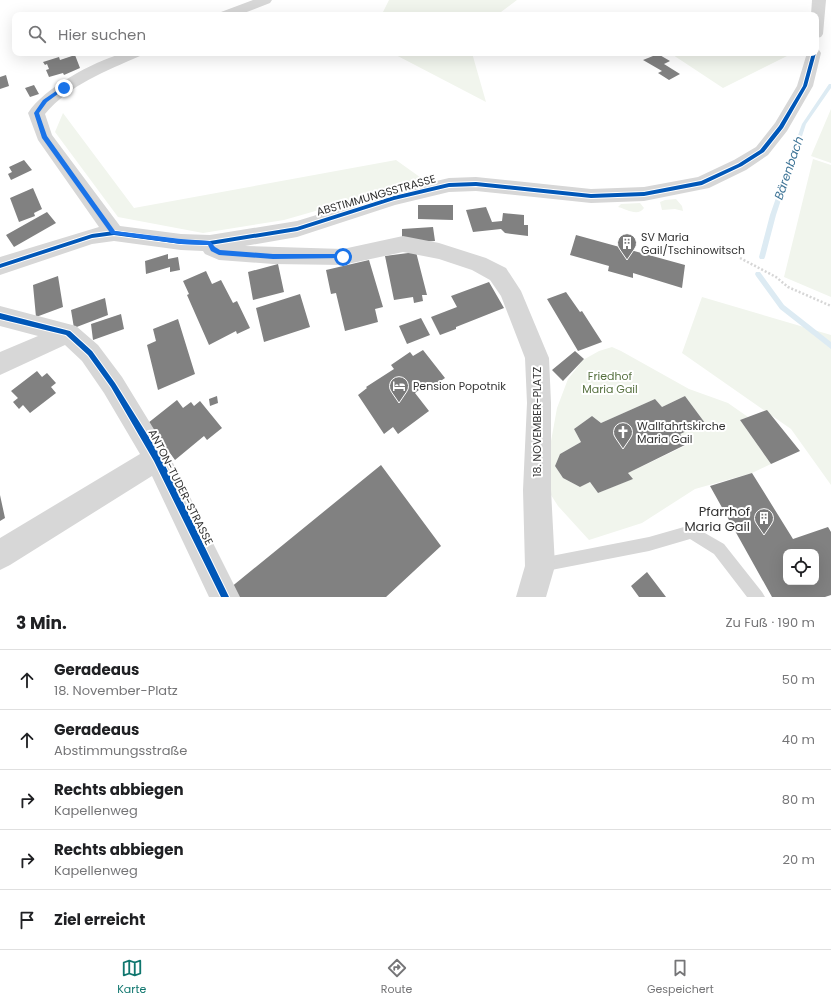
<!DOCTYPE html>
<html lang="de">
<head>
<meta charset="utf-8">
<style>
  body { margin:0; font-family:Poppins,sans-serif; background:#f6f6f6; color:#202124 }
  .controls { position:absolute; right:12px; bottom:12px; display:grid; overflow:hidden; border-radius:8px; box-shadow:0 4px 16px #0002 }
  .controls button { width:36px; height:36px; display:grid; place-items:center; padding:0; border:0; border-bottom:1px solid #e0e0e0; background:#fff; color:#202124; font:20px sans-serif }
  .stop { position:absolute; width:12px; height:12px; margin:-9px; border:3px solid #1a73e8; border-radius:50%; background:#fff }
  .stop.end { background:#1a73e8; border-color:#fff; box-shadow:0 1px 4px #0008 }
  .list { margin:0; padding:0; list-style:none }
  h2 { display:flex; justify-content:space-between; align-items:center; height:52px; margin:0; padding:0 16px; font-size:17px }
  h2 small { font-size:13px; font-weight:400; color:#757577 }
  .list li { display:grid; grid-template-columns:26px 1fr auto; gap:12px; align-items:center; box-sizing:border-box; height:60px; padding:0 16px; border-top:1px solid #e0e0e0 }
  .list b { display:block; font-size:15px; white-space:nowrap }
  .list p { margin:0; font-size:13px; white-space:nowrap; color:#757577 }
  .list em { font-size:13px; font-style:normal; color:#757577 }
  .icon { flex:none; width:22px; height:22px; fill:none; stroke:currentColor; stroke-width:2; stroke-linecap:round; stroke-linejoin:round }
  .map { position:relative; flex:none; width:831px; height:597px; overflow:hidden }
  .search { position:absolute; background:#fff; box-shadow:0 4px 16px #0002; left:12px; right:12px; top:12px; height:44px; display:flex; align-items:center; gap:10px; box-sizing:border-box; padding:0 14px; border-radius:8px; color:#757577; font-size:15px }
  .sheet { height:352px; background:#fff }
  nav { display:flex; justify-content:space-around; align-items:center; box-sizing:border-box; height:56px; border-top:1px solid #e0e0e0; background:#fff; font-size:11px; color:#757577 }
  nav a { display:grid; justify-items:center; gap:2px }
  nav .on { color:#0f766e }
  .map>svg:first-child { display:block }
</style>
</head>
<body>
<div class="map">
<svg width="831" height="597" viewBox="0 0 831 597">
  <rect width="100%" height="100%" fill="#fff"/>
  <path fill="#f1f5ed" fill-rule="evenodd" d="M 389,0 L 517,0 L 497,15 L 362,15 L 382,14 Z
    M 392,53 L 472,53 L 486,102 Z
    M 670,53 L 793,53 L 723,88 Z
    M 831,109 L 831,163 L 811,156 Z
    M 63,113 L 134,208 L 396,160 L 424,180 L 284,220 L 203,233 L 118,217 L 55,132 Z
    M 813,159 L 831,165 L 831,297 L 784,277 Z
    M 676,199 L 682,206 L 683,211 L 675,209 L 662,210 L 660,202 L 665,200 Z
    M 640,203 L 644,208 C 638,217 626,209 618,207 L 621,204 Z
    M 702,297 L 831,335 L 831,485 L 791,429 L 682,353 Z
    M 612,347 L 621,351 L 689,389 L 728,403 L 748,417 L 740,420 L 771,464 L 752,473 L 695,489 L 642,523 L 589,540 L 558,506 L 551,495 L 548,458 L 557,408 L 568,379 L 583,360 L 599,351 ZM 685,396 L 705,423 L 680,434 L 689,444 L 628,473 L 632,479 L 598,493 L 590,482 L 580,487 L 563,478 L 555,466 L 560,454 L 581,442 L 574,429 L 592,416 L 601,423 L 655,399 L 662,407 Z"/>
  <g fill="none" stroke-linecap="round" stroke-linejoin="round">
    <path fill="#ddebf3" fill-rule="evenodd" d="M 829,84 L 831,84 L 831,88 L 806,124 L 776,215 L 765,257 L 764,259 L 760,259 L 759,257 L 770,215 L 802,124 Z
      M 756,272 L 760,272 L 784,305 L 831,342 L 831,349 L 780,309 L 756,276 L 755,274 Z"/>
  </g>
  <path fill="#818181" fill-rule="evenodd" d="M 658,54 L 670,61 L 664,64 L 680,74 L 669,80 L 658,73 L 662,71 L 643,60 Z
    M 75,55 L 80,68 L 64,75 L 63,73 L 49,77 L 46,70 L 49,69 L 47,64 L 45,65 L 43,62 L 59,57 L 60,60 Z
    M 6,75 L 9,86 L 0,89 L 0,77 Z
    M 34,85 L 39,94 L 30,97 L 25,88 Z
    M 24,160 L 32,170 L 11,180 L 8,174 L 12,172 L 9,167 Z
    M 33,188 L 42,209 L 34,213 L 35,216 L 19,222 L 10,198 Z
    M 418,205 L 453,205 L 453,220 L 418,219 Z
    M 486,207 L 492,222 L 502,221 L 503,213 L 524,215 L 524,225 L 528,225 L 528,236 L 505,233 L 501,229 L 473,232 L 466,210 Z
    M 47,212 L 56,223 L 14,247 L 6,235 Z
    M 433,227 L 435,241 L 402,243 L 402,229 Z
    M 576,235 L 685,265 L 682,288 L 633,273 L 633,278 L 608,271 L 609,266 L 570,255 Z
    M 416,252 L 427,295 L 422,295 L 423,301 L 414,303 L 413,297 L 394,300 L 385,256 Z
    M 168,254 L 168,259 L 178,257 L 180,270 L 170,272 L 170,267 L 146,274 L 145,261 Z
    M 369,260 L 383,307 L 375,309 L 378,322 L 345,331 L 336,293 L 331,294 L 326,270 Z
    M 278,264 L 284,292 L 253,300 L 248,272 Z
    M 206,271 L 212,284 L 221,280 L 233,303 L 237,301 L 250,328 L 237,334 L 236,331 L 209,345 L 187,295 L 189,294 L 183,281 Z
    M 58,276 L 63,307 L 36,317 L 33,285 Z
    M 489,282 L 504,308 L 456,327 L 456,329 L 440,335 L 431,317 L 457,307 L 451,296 Z
    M 566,292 L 580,312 L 582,311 L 602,342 L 578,351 L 547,299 Z
    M 300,294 L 310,327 L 264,342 L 256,308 Z
    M 105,298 L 108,315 L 74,328 L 71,310 Z
    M 121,314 L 124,329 L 93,340 L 91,324 Z
    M 421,318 L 430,335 L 407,344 L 399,326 Z
    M 178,319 L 195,374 L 158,390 L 147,345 L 156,341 L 153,329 Z
    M 423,350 L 445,378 L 427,390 L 424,386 L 415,393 L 429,411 L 398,434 L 393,427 L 384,434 L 358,395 L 367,388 L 366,387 L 394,369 L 391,365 L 410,352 L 413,356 Z
    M 575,351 L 584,359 L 563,381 L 552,370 Z
    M 37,371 L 42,377 L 47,373 L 56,383 L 51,387 L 56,393 L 30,413 L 23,405 L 19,409 L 13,402 L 18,398 L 11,391 Z
    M 217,396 L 218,403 L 210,406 L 209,399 Z
    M 685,396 L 705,423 L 680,434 L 689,443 L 628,473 L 633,479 L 598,493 L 590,482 L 580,487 L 563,478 L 555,466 L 560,454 L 581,442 L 574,429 L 592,416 L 601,423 L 655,399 L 662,407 Z
    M 177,400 L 183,408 L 191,402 L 194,406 L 200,401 L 222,428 L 207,440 L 204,436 L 175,460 L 148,423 Z
    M 767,410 L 800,451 L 771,464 L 740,420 Z
    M 381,465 L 441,546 L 386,597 L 234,597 L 230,588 Z
    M 752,473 L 793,539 L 828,527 L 831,532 L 831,595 L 825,597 L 772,597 L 710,486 ZM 786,552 L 816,552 L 816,582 L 786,582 Z
    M 0,495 L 5,518 L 0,521 Z
    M 647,572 L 666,597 L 639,597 L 631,586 Z"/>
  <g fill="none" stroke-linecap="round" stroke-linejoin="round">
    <path stroke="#d6d6d6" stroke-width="2.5" stroke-dasharray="2 2" stroke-linecap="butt" d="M 740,258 L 776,277 L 788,287 L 831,306"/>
    <path fill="#d7d7d7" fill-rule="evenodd" d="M 110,53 L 119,53 L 126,59 L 125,61 L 119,61 Z
      M 691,525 L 724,544 L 762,592 L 765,597 L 747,597 L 714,554 L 690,539 L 649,551 L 541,572 L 536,570 L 534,565 L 536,560 L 541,558 L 649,537 Z"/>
    <path fill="#d7d7d7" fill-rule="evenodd" d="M 253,0 L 272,0 L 270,3 L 239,15 L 219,15 L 221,12 Z
      M 812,0 L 826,0 L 823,34 L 821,37 L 816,38 L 816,15 L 811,15 Z
      M 816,49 L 819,50 L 821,53 L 813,86 L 787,131 L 768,155 L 746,170 L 709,188 L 644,201 L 591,203 L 476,191 L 449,192 L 395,205 L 297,237 L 245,246 L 343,249 L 403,236 L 439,243 L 486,258 L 506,268 L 521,291 L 549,358 L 551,403 L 551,490 L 555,566 L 546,597 L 516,597 L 525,566 L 523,490 L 527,403 L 525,358 L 501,296 L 490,280 L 472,270 L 439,259 L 403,252 L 343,265 L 273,264 L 219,260 L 205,254 L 203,251 L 181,250 L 114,241 L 92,244 L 0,275 L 0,257 L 99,227 L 38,140 L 28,113 C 44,88 93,62 121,54 C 127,52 136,53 142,53 L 140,56 C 106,71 69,85 45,114 L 52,135 L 120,226 L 181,234 L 210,235 L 297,221 L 394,191 L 449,178 L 476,177 L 591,189 L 644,187 L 698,177 L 734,160 L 756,147 L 775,123 L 797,86 L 807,53 L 816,53 Z
      M 0,306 L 76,326 L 98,345 L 122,377 L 166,449 L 240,597 L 209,597 L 152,476 L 10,565 L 0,570 L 0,538 L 140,454 L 104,393 L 82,361 L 65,345 L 0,375 L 0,352 L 38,336 L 0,326 Z"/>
    <defs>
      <path id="cycleway" d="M 812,53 L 816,53 L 807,86 L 783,128 L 764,152 L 742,166 L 702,185 L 644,196 L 591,198 L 476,186 L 449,187 L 394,200 L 297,231 L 210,245 L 181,244 L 114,235 L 92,238 L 0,268 L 0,264 L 92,234 L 114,231 L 181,240 L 210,241 L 297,227 L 394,196 L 449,183 L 476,182 L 591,194 L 644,192 L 701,181 L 738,164 L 760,150 L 779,126 L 803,86 Z
        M 0,313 L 70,331 L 92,351 L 115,383 L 160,455 L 229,597 L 221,597 L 154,461 L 111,387 L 88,355 L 66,335 L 0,319 Z"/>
    </defs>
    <use href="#cycleway" stroke="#fff" stroke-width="2"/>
    <use href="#cycleway" fill="#0057b8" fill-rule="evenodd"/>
  </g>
  <path fill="#1a73e8" d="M 62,87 L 66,88 L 47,102 L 39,113 L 47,136 L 115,231 L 181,239 L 210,241 L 215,247 L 220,250 L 273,254 L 343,254 L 346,257 L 345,258 L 273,259 L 219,255 L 211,251 L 208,245 L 181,244 L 111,234 L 42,138 L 34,113 L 43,100 Z"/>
  <defs>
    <symbol id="building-pin" viewBox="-11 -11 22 30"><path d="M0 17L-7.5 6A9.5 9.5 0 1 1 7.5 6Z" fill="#7a7a7a" stroke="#fff"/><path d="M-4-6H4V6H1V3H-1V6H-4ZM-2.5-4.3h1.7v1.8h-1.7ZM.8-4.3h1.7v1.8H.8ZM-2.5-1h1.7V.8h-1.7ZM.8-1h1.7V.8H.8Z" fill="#fff"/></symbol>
    <symbol id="hotel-pin" viewBox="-11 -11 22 30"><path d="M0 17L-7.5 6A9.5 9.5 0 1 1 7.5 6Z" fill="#7a7a7a" stroke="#fff"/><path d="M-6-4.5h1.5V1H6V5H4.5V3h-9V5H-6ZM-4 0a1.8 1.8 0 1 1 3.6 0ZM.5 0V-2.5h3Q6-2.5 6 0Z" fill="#fff"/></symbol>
    <symbol id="church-pin" viewBox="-11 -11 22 30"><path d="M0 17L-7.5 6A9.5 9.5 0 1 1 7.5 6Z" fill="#7a7a7a" stroke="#fff"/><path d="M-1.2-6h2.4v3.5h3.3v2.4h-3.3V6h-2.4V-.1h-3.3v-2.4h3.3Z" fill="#fff"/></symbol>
  </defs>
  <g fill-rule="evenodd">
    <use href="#building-pin" x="616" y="232" width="22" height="30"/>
    <use href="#hotel-pin" x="388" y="375" width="22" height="30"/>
    <use href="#church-pin" x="612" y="421" width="22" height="30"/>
    <use href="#building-pin" x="753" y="507" width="22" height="30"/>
  </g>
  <g text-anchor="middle" stroke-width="4" stroke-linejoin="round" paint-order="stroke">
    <g font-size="11" fill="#333" stroke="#fff">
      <text transform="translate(376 195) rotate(-16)" y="4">ABSTIMMUNGSSTRASSE</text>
      <text transform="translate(537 422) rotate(-90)" y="4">18. NOVEMBER-PLATZ</text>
      <text transform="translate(181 487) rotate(63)" y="4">ANTON-TUDER-STRASSE</text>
    </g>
    <g font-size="11" fill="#333" stroke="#fff" text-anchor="start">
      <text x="641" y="241">SV Maria<tspan x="641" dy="13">Gail/Tschinowitsch</tspan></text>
      <text x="413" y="390">Pension Popotnik</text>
      <text x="637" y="430">Wallfahrtskirche<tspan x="637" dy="13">Maria Gail</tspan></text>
    </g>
    <g font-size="11" fill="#56703f" stroke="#fff">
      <text x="610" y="380">Friedhof<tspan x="610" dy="13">Maria Gail</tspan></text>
    </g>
    <g font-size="12" font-style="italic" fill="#3f7597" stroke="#fff">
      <text transform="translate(789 168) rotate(-71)" y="4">Bärenbach</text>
    </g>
    <g font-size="13" fill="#333" stroke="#fff" text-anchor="end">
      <text x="750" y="516">Pfarrhof<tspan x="750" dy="15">Maria Gail</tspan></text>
    </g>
  </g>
</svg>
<div class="controls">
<button><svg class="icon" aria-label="locate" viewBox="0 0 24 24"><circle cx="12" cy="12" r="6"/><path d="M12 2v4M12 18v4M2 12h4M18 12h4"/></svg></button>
</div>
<div class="stop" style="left:343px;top:257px"></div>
<div class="stop end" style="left:64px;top:88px"></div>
<div class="search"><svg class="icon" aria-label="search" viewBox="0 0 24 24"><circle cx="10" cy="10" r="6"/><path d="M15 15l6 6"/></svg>Hier suchen</div>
</div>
<section class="sheet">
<h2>3 Min.<small>Zu Fuß · 190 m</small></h2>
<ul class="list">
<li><svg class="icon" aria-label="ahead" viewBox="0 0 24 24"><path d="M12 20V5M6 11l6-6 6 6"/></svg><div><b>Geradeaus</b><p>18. November-Platz</p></div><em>50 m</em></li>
<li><svg class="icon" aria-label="ahead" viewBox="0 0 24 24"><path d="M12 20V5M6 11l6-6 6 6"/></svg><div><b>Geradeaus</b><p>Abstimmungsstraße</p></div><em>40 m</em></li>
<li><svg class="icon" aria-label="right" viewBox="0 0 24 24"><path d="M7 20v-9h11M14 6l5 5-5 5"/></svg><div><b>Rechts abbiegen</b><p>Kapellenweg</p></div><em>80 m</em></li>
<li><svg class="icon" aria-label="right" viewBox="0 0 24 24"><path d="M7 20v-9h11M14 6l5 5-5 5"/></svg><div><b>Rechts abbiegen</b><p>Kapellenweg</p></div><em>20 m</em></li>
<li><svg class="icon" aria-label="arrive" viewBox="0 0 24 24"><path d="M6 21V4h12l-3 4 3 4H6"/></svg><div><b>Ziel erreicht</b></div></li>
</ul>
</section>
<nav>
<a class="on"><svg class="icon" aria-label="map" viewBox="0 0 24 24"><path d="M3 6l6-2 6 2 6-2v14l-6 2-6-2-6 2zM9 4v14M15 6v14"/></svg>Karte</a>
<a><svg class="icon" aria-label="directions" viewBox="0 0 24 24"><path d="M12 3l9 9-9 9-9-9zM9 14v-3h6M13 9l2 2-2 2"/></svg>Route</a>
<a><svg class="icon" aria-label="saved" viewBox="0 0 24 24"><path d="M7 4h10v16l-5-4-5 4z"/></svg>Gespeichert</a>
</nav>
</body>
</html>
